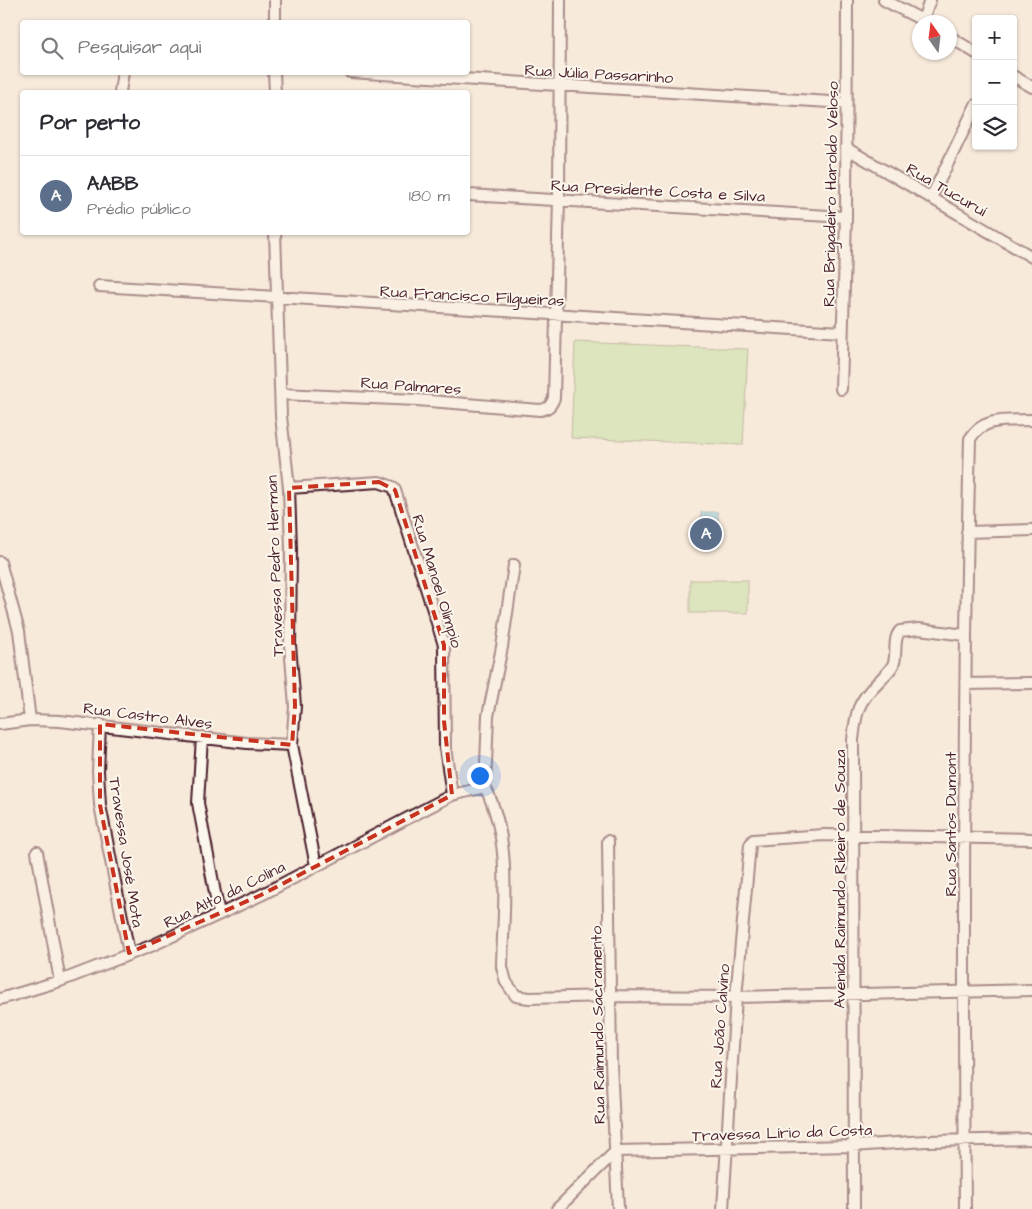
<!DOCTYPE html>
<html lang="pt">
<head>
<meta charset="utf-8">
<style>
  body { margin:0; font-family:"Architects Daughter",sans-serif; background:#f7f7f7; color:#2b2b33 }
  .controls { position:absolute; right:15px; top:15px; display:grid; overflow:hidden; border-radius:5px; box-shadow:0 1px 4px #0004 }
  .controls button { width:45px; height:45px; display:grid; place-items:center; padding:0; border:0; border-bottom:1px solid #e1e1e2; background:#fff; color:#2b2b33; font:25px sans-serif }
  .compass { position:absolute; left:912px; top:15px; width:45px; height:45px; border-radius:50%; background:#fff; box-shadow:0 1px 4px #0004; rotate:346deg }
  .you { position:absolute; left:479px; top:775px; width:18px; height:18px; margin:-12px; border:4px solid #fff; border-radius:50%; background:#1a73e8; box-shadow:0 0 0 8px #1a73e833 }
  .badge { display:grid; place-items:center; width:32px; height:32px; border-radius:50%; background:#111827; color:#fff; font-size:16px; font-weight:700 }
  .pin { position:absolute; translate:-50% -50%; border:2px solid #fff; box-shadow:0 1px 5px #0006 }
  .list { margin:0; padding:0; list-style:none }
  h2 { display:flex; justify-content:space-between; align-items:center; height:65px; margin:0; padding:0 20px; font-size:21px }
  h2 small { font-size:16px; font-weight:400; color:#7c7c81 }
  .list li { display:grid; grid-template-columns:32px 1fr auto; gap:15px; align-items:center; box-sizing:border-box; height:80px; padding:0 20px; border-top:1px solid #e1e1e2 }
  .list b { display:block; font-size:19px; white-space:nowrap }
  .list p { margin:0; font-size:16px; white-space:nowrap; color:#7c7c81 }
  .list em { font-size:16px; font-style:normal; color:#7c7c81 }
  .icon { flex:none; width:28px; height:28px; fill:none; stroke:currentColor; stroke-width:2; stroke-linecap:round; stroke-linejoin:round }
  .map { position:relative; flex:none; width:1032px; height:1209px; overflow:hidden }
  .search { position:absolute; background:#fff; box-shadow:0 1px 4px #0004; left:20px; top:20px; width:450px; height:55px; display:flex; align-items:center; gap:12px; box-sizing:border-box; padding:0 18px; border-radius:5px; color:#7c7c81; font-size:19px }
  .panel { position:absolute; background:#fff; box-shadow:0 1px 4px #0004; left:20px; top:90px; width:450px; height:145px; border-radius:5px }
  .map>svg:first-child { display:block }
</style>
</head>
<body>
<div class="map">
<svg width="1032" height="1209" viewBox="0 0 1032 1209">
  <rect width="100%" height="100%" fill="#f7eadb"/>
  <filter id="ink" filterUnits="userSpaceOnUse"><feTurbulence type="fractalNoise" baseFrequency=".02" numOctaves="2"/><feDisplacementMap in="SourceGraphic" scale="10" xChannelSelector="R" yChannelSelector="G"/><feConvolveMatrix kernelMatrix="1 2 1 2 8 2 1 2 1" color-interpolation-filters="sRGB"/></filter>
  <g filter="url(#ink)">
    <path fill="#badf99" stroke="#827f62" d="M 575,342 L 748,349 L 743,445 L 571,438 Z
      M 690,580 L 748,580 L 748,613 L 690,613 Z"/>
    <path fill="#85d0e6" stroke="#6d899b" d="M 701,512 L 718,512 L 719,546 L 701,547 Z"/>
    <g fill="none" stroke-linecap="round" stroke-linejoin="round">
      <defs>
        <path id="street" d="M 884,0 L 926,22
          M 923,20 L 930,0
          M 275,22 L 275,0
          M 950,37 L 976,53
          M 274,72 L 275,92
          M 350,72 L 846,103
          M 1013,76 L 1032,87
          M 120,92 L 123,72
          M 846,148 L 1032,257
          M 468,195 L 846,217
          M 931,198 L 976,105
          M 275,232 L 281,416 L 289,488 L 291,549 L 290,645 L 295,706 L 292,745 L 316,866
          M 99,286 L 842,332
          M 841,389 L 846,217 L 847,0
          M 281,394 L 417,400 L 540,410 C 548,409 551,406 554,398 L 559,199 L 560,0
          M 289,488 L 379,482 L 393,487 L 395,490 L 444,645 L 445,747 L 452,795
          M 967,532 L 1032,530
          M 0,562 L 19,631 L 30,720
          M 966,684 L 1032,683
          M 0,724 L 30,720 L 60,721 L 247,743 L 292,745
          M 100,724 L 98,771 L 100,805 L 129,953
          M 202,737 L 198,803 L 219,914
          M 485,787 L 488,716 L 502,647 L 514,565
          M 608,841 L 611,1063 L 618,1209
          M 37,852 L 60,981
          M 0,999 L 60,981 L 151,946 L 261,895 L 452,795 L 485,787 C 513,842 503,907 502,967 L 506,982 L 516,996 L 529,998 L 610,996 L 736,997 L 1032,990
          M 557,1209 L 616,1151 L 852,1146 L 926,1141 L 1032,1139
          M 723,1209 L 736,997 L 750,845 L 753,840 L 824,835 L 1032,839
          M 854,1209 L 853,740 C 856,712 857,703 878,682 C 883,677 890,671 893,665 C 898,655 892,640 900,631 L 919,629 L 965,635
          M 965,1209 C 963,952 963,695 970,439 C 983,416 1009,421 1032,420"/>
      </defs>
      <use href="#street" stroke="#4a1f2b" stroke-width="14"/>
      <use href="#street" stroke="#fbf7ec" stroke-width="10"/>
    </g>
  </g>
  <path d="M0 0H1032V1209H0ZM 379,482 L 395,490 L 444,645 L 444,721 L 452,795 L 261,895 L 129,953 L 100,805 L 100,724 L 292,745 L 295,706 L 289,488 Z" fill="#f7eadb" fill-opacity=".55" fill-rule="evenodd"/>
  <path fill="none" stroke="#c8321e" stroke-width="4" stroke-dasharray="10 6" stroke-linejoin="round" d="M 379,482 L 395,490 L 444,645 L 444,721 L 452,795 L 261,895 L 129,953 L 100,805 L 100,724 L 292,745 L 295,706 L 289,488 Z"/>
  <g text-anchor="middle" stroke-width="4" stroke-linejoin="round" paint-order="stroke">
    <g font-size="16" fill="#4a1f2b" stroke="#fbf7ec">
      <text transform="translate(599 73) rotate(3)" y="6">Rua Júlia Passarinho</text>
      <text transform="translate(947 189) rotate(30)" y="6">Rua Tucuruí</text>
      <text transform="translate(658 190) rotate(3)" y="6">Rua Presidente Costa e Silva</text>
      <text transform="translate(830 194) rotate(-89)" y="6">Rua Brigadeiro Haroldo Veloso</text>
      <text transform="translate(472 295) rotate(3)" y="6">Rua Francisco Filgueiras</text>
      <text transform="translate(411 385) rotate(4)" y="6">Rua Palmares</text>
      <text transform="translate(274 566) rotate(-92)" y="6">Travessa Pedro Herman</text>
      <text transform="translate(438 581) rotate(73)" y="6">Rua Manoel Olímpio</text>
      <text transform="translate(148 715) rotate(7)" y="6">Rua Castro Alves</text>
      <text transform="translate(950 824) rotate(-90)" y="6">Rua Santos Dumont</text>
      <text transform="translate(127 852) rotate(81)" y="6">Travessa José Mota</text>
      <text transform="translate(839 879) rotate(-90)" y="6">Avenida Raimundo Ribeiro de Souza</text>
      <text transform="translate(224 894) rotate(-26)" y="6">Rua Alto da Colina</text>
      <text transform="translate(597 1025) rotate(-91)" y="6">Rua Raimundo Sacramento</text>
      <text transform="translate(719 1026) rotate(-86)" y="6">Rua João Calvino</text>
      <text transform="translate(782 1132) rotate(-2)" y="6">Travessa Lírio da Costa</text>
    </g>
  </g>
</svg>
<div class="controls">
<button>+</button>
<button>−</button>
<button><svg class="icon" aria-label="layers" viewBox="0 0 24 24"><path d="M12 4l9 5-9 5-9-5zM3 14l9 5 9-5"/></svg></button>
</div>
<svg class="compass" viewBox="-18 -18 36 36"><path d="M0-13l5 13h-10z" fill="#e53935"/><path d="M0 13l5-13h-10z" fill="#7c7c81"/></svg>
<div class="you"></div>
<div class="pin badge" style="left:706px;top:534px;background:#5c6f8a">A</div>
<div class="search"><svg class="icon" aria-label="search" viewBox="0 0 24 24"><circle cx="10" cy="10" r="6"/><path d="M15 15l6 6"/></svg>Pesquisar aqui</div>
<section class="panel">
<h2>Por perto<small></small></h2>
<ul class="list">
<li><span class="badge" style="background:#5c6f8a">A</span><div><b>AABB</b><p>Prédio público</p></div><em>180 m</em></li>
</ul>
</section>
</div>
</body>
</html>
